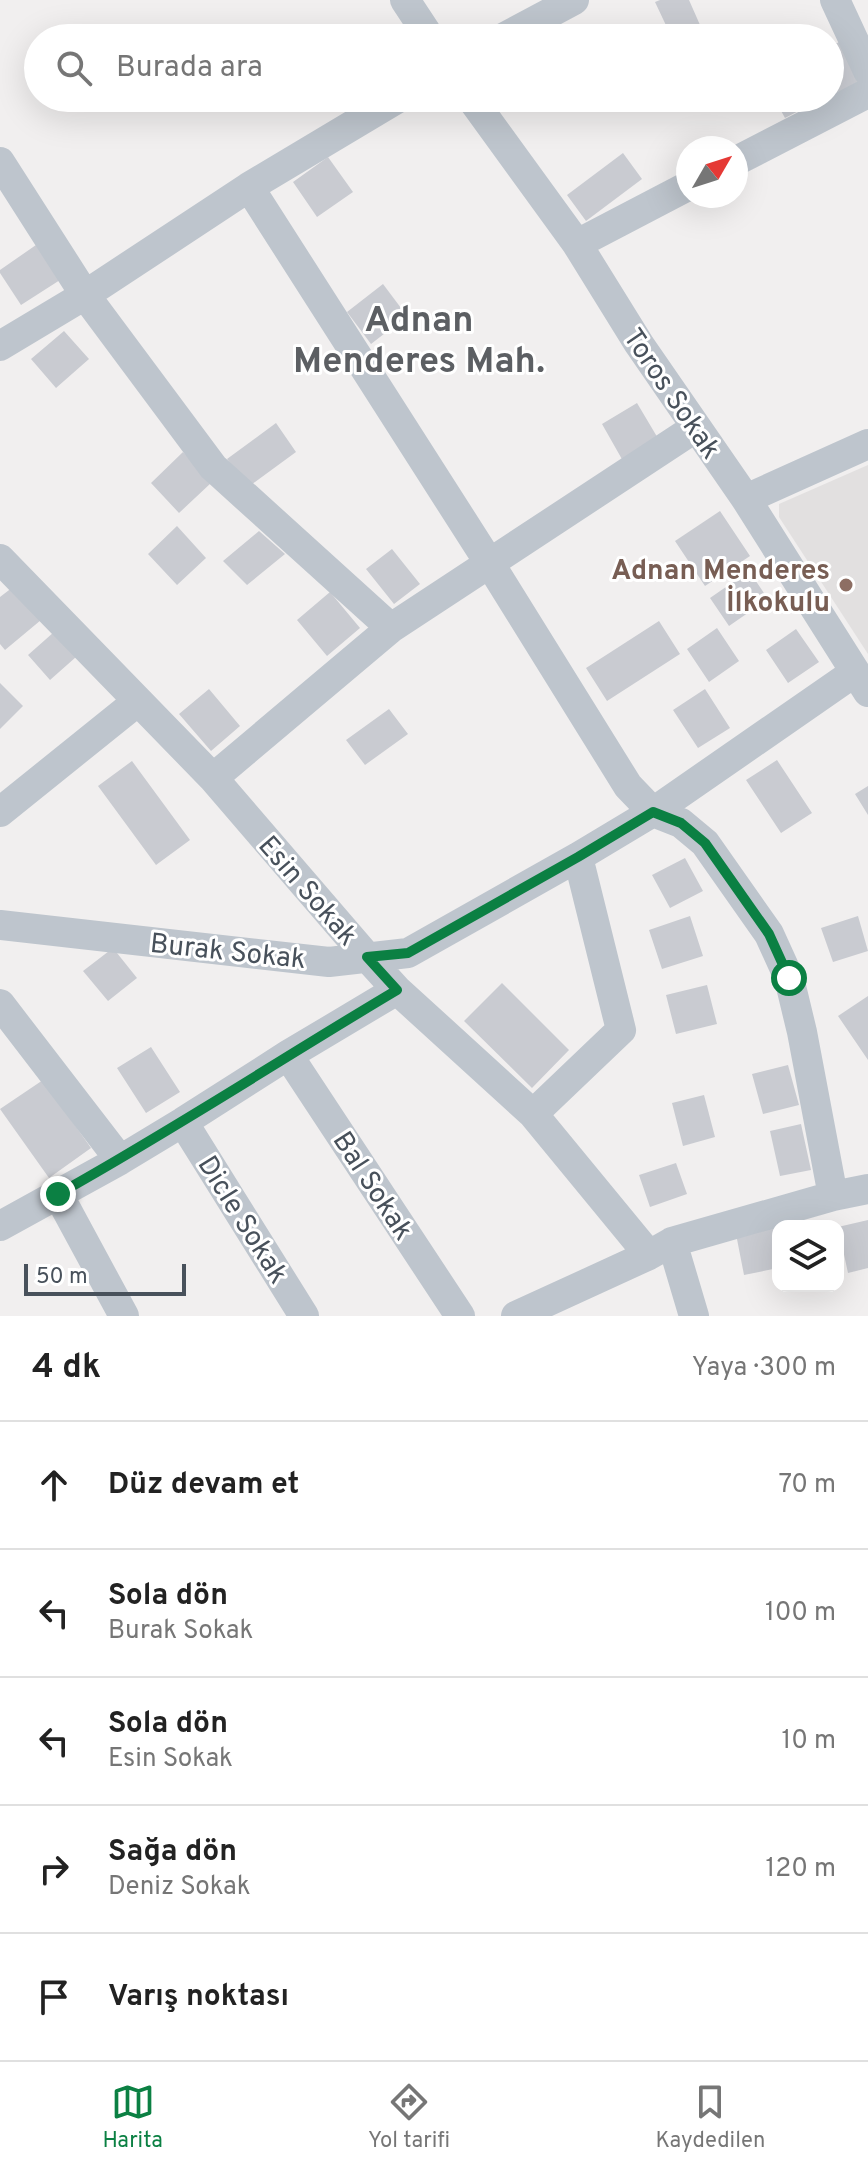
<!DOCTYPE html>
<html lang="tr">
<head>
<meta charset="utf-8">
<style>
  body { margin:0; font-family:Overpass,sans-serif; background:#f2f2f2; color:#222 }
  .controls { position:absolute; right:24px; bottom:24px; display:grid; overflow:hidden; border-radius:16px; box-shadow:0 8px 32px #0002 }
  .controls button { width:72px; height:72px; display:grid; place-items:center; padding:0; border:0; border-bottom:2px solid #e0e0e0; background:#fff; color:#222; font:40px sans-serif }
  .compass { position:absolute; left:676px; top:136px; width:72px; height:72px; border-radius:50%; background:#fff; box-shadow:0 8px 32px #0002; rotate:51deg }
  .scale { position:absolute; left:24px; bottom:20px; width:162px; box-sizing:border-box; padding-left:8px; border:4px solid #48515b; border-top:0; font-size:22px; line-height:28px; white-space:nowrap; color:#48515b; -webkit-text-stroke:6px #fff; paint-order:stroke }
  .stop { position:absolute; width:24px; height:24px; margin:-18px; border:6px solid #0b8043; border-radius:50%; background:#fff }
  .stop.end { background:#0b8043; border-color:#fff; box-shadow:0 2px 8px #0008 }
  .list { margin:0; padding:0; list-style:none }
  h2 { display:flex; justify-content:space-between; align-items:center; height:104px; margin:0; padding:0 32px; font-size:34px }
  h2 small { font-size:26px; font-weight:400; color:#767676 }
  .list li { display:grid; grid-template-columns:52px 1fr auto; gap:24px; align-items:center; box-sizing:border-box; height:128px; padding:0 32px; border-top:2px solid #e0e0e0 }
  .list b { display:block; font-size:30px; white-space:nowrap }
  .list p { margin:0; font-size:26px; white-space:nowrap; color:#767676 }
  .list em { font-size:26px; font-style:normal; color:#767676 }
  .icon { flex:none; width:44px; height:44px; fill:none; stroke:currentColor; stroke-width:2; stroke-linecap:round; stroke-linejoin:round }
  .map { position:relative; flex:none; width:868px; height:1316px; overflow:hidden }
  .search { position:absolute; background:#fff; box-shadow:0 8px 32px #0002; left:24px; right:24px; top:24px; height:88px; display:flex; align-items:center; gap:20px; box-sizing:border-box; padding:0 28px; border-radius:44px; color:#767676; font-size:30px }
  .sheet { height:744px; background:#fff }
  nav { display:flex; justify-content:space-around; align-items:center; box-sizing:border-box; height:112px; border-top:2px solid #e0e0e0; background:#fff; font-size:22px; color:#767676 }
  nav a { display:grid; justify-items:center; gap:4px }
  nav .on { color:#0b8043 }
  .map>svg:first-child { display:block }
</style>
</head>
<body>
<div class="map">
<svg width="868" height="1316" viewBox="0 0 868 1316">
  <rect width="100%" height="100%" fill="#f1efef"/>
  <path fill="#e2e0e0" d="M 868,465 L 868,654 L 779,517 L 779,504 Z"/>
  <path fill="#c9cbd1" d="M 660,0 L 689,0 L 704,34 L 695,38 L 672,38 L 655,2 Z
    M 844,40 L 861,83 L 830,95 L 830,46 Z
    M 562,98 L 593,98 L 571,112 Z
    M 774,98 L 814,98 L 816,102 L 785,118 Z
    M 623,153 L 642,179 L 586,221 L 567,195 Z
    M 328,157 L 353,192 L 317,217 L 293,182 Z
    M 36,245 L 60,280 L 21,305 L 0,273 L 0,270 Z
    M 383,284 L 407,316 L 371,344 L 347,312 Z
    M 64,331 L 89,359 L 56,388 L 31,359 Z
    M 637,403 L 659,440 L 623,461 L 602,424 Z
    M 276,423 L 296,452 L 248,487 L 227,459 Z
    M 183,452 L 211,483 L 179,513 L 151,483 Z
    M 720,511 L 750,556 L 705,586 L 675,541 Z
    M 177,526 L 206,558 L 177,585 L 148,554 Z
    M 259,531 L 285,554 L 247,585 L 223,561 Z
    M 392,549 L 420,584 L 394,604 L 366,569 Z
    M 749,571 L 768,599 L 729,626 L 710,598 Z
    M 13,587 L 41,620 L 5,650 L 0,644 L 0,597 Z
    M 330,592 L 360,628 L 327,656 L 297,620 Z
    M 659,621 L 680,654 L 607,701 L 586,668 Z
    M 717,628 L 739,661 L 709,682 L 687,649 Z
    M 796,629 L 819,662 L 788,683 L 766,650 Z
    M 54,632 L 76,657 L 50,680 L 28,655 Z
    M 0,683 L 23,706 L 0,729 Z
    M 209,689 L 240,726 L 211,751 L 179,714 Z
    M 705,689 L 730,728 L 698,748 L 673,710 Z
    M 389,709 L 408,734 L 365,765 L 346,740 Z
    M 777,760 L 812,813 L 781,833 L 746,780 Z
    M 132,761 L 190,840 L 156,865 L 98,786 Z
    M 868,786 L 868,815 L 855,794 Z
    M 685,858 L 703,891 L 670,908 L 652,875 Z
    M 690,916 L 703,956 L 662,969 L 649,930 Z
    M 858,916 L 868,951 L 833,962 L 821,928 Z
    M 113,948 L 137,978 L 108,1001 L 83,971 Z
    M 502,983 L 569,1050 L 532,1088 L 464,1021 Z
    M 707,985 L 717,1024 L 676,1034 L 666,995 Z
    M 868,996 L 868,1060 L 838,1016 Z
    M 151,1047 L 180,1092 L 146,1113 L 117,1068 Z
    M 788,1065 L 799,1105 L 763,1114 L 752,1074 Z
    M 43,1080 L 91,1148 L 49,1178 L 0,1109 Z
    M 704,1095 L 715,1137 L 683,1146 L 672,1103 Z
    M 801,1124 L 811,1170 L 780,1176 L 770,1131 Z
    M 676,1163 L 687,1194 L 650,1207 L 639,1175 Z
    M 868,1220 L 868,1268 L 848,1273 L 838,1227 Z
    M 778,1226 L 778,1268 L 744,1275 L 736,1234 Z"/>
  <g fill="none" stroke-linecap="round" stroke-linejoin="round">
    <path stroke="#bec5cd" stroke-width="30" d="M 405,0 L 430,38
      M 835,0 L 868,71
      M 503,38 L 574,0
      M 471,98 L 577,244 L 639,344 L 746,499 L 868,692
      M 736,161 L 868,93
      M 0,162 L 85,295 L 213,467 L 391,628
      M 249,187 L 490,564 L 628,786 L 653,812 L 681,823 L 705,843 L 769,934 L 789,978 L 802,1032 L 833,1196
      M 577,244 L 688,186
      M 0,346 L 85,295 L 249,187 L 398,98
      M 746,499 L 868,444
      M 0,559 L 213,778 L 367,957 L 397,990 L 533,1114 L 649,1255
      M 213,778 L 391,628 L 695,428
      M 0,812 L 138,701
      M 0,925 L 329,962 L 408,953 L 578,857 L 653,812 L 855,672
      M 0,1004 L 120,1160
      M 288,1055 L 460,1316
      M 533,1114 L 621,1030 L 578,857
      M 183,1122 L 304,1316
      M 58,1194 L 124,1316
      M 0,1226 L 120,1160 L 183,1122 L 288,1055 L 397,990
      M 672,1242 L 694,1316
      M 516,1316 L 649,1255 L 672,1242 L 833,1196 L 868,1189"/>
  </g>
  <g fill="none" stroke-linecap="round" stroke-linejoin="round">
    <path stroke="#0b8043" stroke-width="10" d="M 58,1194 C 173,1130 284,1057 397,990 L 367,957 L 408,953 L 578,857 L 653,812 L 681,823 L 705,843 L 769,934 L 789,978"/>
  </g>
  <circle fill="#8d6e63" stroke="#fff" stroke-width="3" cx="846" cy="585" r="8"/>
  <g text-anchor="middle" stroke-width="6" stroke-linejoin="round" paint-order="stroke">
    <g font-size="28" fill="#48515b" stroke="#fff">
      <text transform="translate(673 393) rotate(56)" y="10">Toros Sokak</text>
      <text transform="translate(309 890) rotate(49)" y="10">Esin Sokak</text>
      <text transform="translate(228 950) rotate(6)" y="10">Burak Sokak</text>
      <text transform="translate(374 1185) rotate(57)" y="10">Bal Sokak</text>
      <text transform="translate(244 1219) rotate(58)" y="10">Dicle Sokak</text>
    </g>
    <g font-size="28" font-weight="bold" fill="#785e54" stroke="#fff" text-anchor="end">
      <text x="830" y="579">Adnan Menderes<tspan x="830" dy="32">İlkokulu</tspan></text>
    </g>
    <g font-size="36" font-weight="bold" fill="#5c5f63" stroke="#fff">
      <text x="419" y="331">Adnan<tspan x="419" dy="41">Menderes Mah.</tspan></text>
    </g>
  </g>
</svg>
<div class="controls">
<button><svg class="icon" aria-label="layers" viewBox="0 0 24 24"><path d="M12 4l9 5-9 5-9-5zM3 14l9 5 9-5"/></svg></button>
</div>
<svg class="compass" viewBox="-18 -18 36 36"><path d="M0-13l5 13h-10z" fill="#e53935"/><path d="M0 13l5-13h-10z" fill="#767676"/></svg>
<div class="scale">50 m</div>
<div class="stop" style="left:789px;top:978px"></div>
<div class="stop end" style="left:58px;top:1194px"></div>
<div class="search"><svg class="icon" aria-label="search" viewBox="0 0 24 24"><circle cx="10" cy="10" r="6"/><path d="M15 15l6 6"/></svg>Burada ara</div>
</div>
<section class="sheet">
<h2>4 dk<small>Yaya · 300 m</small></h2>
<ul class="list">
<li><svg class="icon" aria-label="ahead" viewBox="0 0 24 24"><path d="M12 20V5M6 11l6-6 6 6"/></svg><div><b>Düz devam et</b></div><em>70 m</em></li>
<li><svg class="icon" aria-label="left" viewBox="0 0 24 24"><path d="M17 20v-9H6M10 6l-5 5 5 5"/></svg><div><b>Sola dön</b><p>Burak Sokak</p></div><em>100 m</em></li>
<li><svg class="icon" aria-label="left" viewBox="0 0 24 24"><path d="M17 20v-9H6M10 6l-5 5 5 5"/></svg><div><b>Sola dön</b><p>Esin Sokak</p></div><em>10 m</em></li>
<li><svg class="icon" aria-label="right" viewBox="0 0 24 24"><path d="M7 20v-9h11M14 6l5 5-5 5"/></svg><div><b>Sağa dön</b><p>Deniz Sokak</p></div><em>120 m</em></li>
<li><svg class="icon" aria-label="arrive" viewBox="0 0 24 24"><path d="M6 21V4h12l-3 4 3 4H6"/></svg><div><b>Varış noktası</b></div></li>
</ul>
</section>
<nav>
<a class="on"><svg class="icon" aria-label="map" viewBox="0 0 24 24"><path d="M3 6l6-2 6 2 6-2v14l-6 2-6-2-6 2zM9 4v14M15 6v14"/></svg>Harita</a>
<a><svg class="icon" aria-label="directions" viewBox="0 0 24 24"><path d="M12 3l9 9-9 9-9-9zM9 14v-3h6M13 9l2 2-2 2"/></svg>Yol tarifi</a>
<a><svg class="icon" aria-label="saved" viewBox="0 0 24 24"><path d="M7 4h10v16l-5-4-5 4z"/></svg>Kaydedilen</a>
</nav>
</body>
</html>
